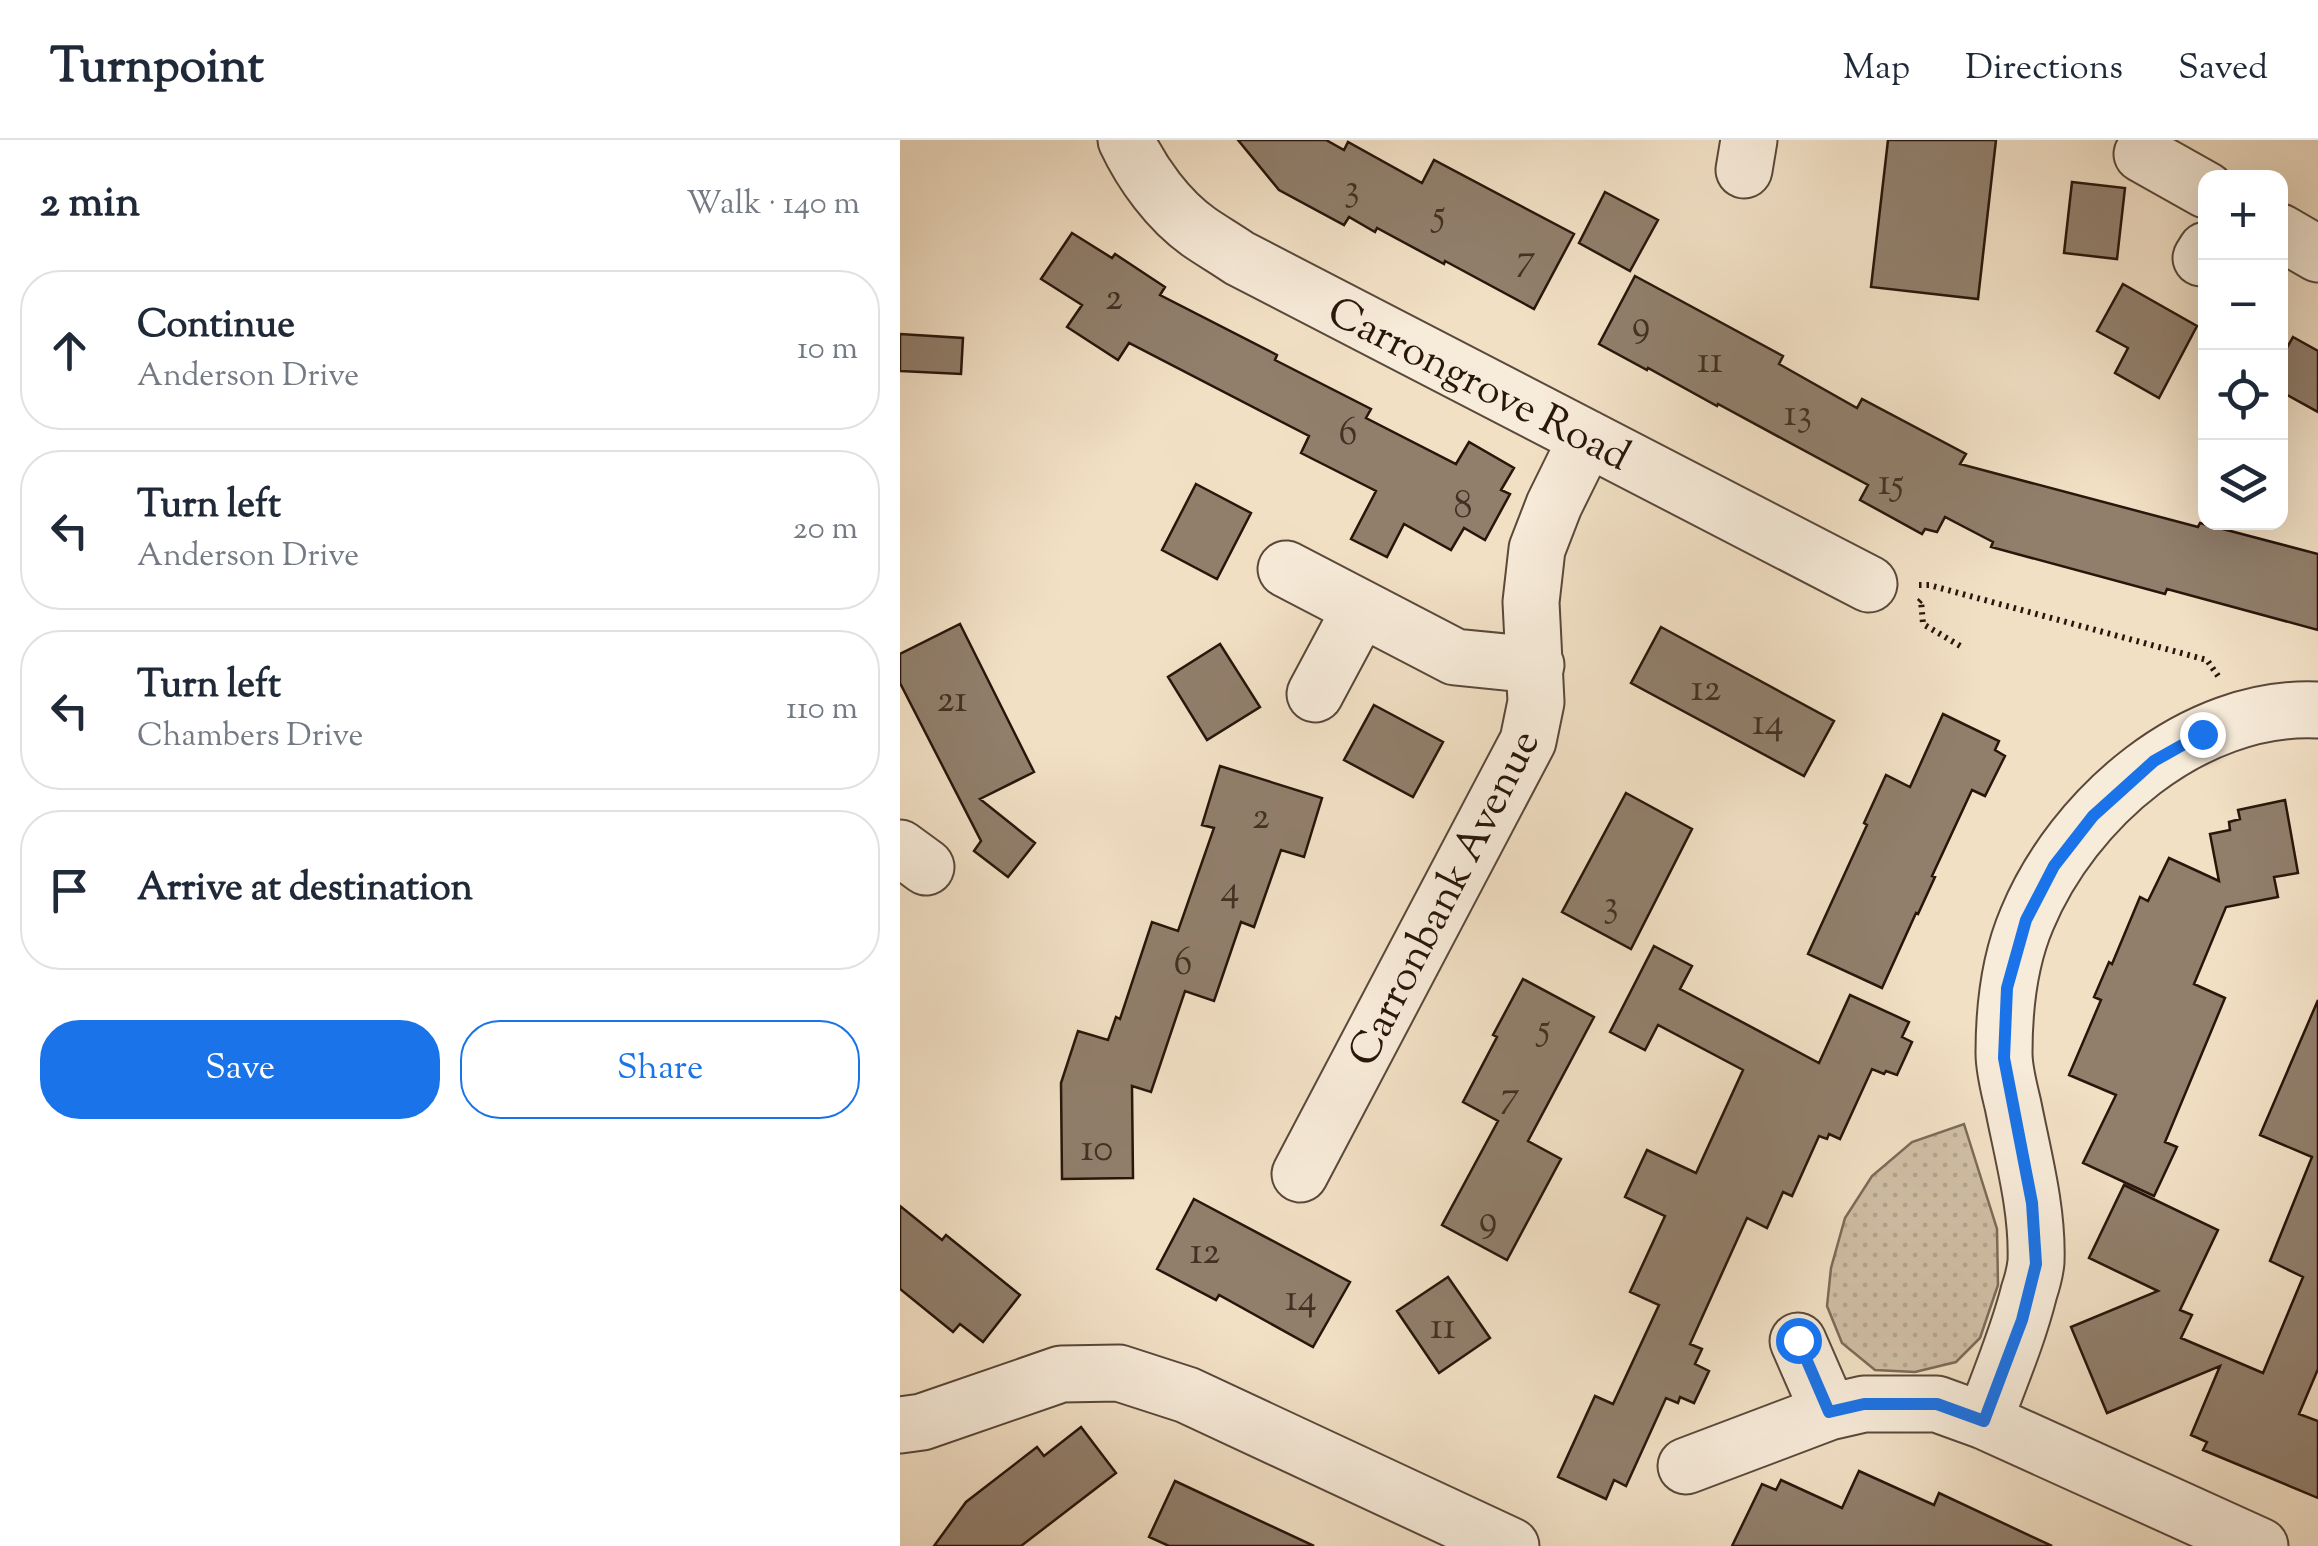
<!DOCTYPE html>
<html lang="en">
<head>
<meta charset="utf-8">
<style>
  body { margin:0; font-family:"Sorts Mill Goudy",serif; background:#f6f6f7; color:#1f2937 }
  .controls { position:absolute; right:30px; top:30px; display:grid; overflow:hidden; border-radius:20px; box-shadow:0 10px 40px #0002 }
  .controls button { width:90px; height:90px; display:grid; place-items:center; padding:0; border:0; border-bottom:2px solid #e0e1e3; background:#fff; color:#1f2937; font:50px sans-serif }
  .stop { position:absolute; width:30px; height:30px; margin:-22px; border:8px solid #1a73e8; border-radius:50%; background:#fff }
  .stop.end { background:#1a73e8; border-color:#fff; box-shadow:0 2px 10px #0008 }
  .list { margin:0; padding:0; list-style:none }
  h2 { display:flex; justify-content:space-between; align-items:center; height:130px; margin:0; padding:0 40px; font-size:42px }
  h2 small { font-size:32px; font-weight:400; color:#747a83 }
  .list li { display:grid; grid-template-columns:65px 1fr auto; gap:30px; align-items:center; box-sizing:border-box; height:160px; margin:0 20px 20px; padding:0 20px; border:2px solid #e0e1e3; border-radius:40px }
  .list b { display:block; font-size:38px; white-space:nowrap }
  .list p { margin:0; font-size:32px; white-space:nowrap; color:#747a83 }
  .list em { font-size:32px; font-style:normal; color:#747a83 }
  .actions { display:flex; gap:20px; padding:30px 40px }
  .actions a { flex:1; padding:22px 0; border:2px solid #1a73e8; border-radius:40px; text-align:center; font-size:35px; color:#1a73e8 }
  .actions .main { background:#1a73e8; color:#fff }
  .icon { flex:none; width:55px; height:55px; fill:none; stroke:currentColor; stroke-width:2; stroke-linecap:round; stroke-linejoin:round }
  .map { position:relative; flex:none; width:1418px; height:1406px; overflow:hidden }
  header { display:flex; align-items:center; gap:60px; box-sizing:border-box; height:140px; padding:0 50px; background:#fff; border-bottom:2px solid #e0e1e3 }
  header strong { font-size:48px }
  nav { display:flex; gap:55px; margin-inline-start:auto; font-size:35px }
  main { display:flex }
  aside { flex:1; background:#fff }
  .map>svg:first-child { display:block }
</style>
</head>
<body>
<header>
<strong>Turnpoint</strong>
<nav><a>Map</a><a>Directions</a><a>Saved</a></nav>
</header>
<main>
<aside>
<h2>2 min<small>Walk · 140 m</small></h2>
<ul class="list">
<li><svg class="icon" aria-label="ahead" viewBox="0 0 24 24"><path d="M12 20V5M6 11l6-6 6 6"/></svg><div><b>Continue</b><p>Anderson Drive</p></div><em>10 m</em></li>
<li><svg class="icon" aria-label="left" viewBox="0 0 24 24"><path d="M17 20v-9H6M10 6l-5 5 5 5"/></svg><div><b>Turn left</b><p>Anderson Drive</p></div><em>20 m</em></li>
<li><svg class="icon" aria-label="left" viewBox="0 0 24 24"><path d="M17 20v-9H6M10 6l-5 5 5 5"/></svg><div><b>Turn left</b><p>Chambers Drive</p></div><em>110 m</em></li>
<li><svg class="icon" aria-label="arrive" viewBox="0 0 24 24"><path d="M6 21V4h12l-3 4 3 4H6"/></svg><div><b>Arrive at destination</b></div></li>
</ul>
<div class="actions"><a class="main">Save</a><a>Share</a></div>
</aside>
<div class="map">
<svg width="1418" height="1406" viewBox="0 0 1418 1406">
  <defs>
    <pattern id="grass-dots" width="8" height="8" patternUnits="userSpaceOnUse" patternTransform="scale(2.5)"><rect width="8" height="8" fill="#d0bea5"/><path d="M2 2h.1M6 6h.1" fill="none" stroke="#b3a38d" stroke-width="1.8" stroke-linecap="round"/></pattern>
  </defs>
  <rect width="100%" height="100%" fill="#f2e0c5"/>
  <filter id="stains"><feTurbulence type="fractalNoise" baseFrequency=".002" numOctaves="4"/><feColorMatrix values="0 0 0 0 .2 0 0 0 0 .09 0 0 0 0 .02 0 0 0 .5 -.17"/></filter>
  <radialGradient id="worn" r=".72"><stop offset=".6" stop-color="#630" stop-opacity="0"/><stop offset="1" stop-color="#630" stop-opacity=".3"/></radialGradient>
  <path fill="url(#grass-dots)" stroke="#7c6a58" stroke-width="2.5" d="M 1064,984 L 1097,1089 L 1098,1145 L 1080,1198 L 1056,1222 L 1015,1232 L 975,1230 L 942,1203 L 927,1166 L 931,1128 L 945,1078 L 972,1036 L 1012,1002 Z"/>
  <path fill="#917f6c" stroke="#28160b" stroke-width="2.5" d="M 338,0 L 426,0 L 444,10 L 448,2 L 522,43 L 534,20 L 674,94 L 634,169 L 545,121 L 544,124 L 477,88 L 475,92 L 449,77 L 444,85 L 379,50 Z
    M 988,0 L 1096,0 L 1078,159 L 971,147 Z
    M 1172,42 L 1225,48 L 1217,119 L 1164,113 Z
    M 705,52 L 758,80 L 730,131 L 679,103 Z
    M 172,93 L 212,118 L 215,114 L 265,147 L 260,155 L 377,215 L 375,220 L 471,269 L 466,278 L 556,324 L 569,302 L 614,328 L 601,350 L 610,354 L 585,400 L 564,388 L 551,410 L 504,384 L 487,417 L 451,399 L 476,351 L 401,313 L 409,296 L 229,203 L 218,220 L 167,187 L 182,165 L 141,139 Z
    M 735,136 L 883,216 L 879,224 L 957,268 L 962,259 L 1066,314 L 1060,324 L 1298,387 L 1300,383 L 1418,414 L 1418,490 L 1267,449 L 1265,454 L 1091,407 L 1093,402 L 1045,377 L 1037,392 L 1025,389 L 1022,394 L 960,360 L 968,345 L 818,264 L 817,266 L 748,228 L 747,230 L 699,204 Z
    M 1223,144 L 1297,186 L 1259,258 L 1215,233 L 1228,208 L 1197,191 Z
    M 0,194 L 63,198 L 61,234 L 0,231 Z
    M 1393,197 L 1418,211 L 1418,272 L 1380,251 L 1380,220 Z
    M 296,344 L 351,373 L 317,439 L 262,410 Z
    M 60,484 L 134,632 L 80,659 L 135,703 L 108,737 L 74,711 L 81,701 L 0,543 L 0,514 Z
    M 761,487 L 934,581 L 904,636 L 731,543 Z
    M 320,504 L 360,567 L 307,600 L 268,537 Z
    M 474,565 L 543,602 L 513,657 L 444,620 Z
    M 1043,574 L 1099,601 L 1095,610 L 1105,616 L 1085,656 L 1072,650 L 1032,736 L 1035,737 L 1018,774 L 1016,773 L 982,848 L 908,814 L 967,685 L 964,683 L 986,635 L 1010,647 Z
    M 320,626 L 422,658 L 404,717 L 381,710 L 354,787 L 341,782 L 314,861 L 285,851 L 251,952 L 232,946 L 233,1038 L 162,1039 L 161,943 L 178,891 L 208,900 L 216,877 L 220,879 L 252,782 L 278,791 L 314,688 L 302,685 Z
    M 726,653 L 792,689 L 731,809 L 662,772 Z
    M 1385,660 L 1398,733 L 1374,737 L 1378,757 L 1326,767 L 1294,844 L 1325,858 L 1265,1002 L 1277,1007 L 1254,1056 L 1183,1023 L 1216,955 L 1169,935 L 1201,860 L 1194,857 L 1209,822 L 1212,824 L 1240,757 L 1248,761 L 1269,718 L 1319,741 L 1310,694 L 1330,690 L 1329,682 L 1340,679 L 1338,670 Z
    M 754,806 L 792,826 L 780,849 L 919,923 L 950,855 L 1009,882 L 1002,897 L 1012,902 L 997,935 L 986,931 L 984,934 L 972,929 L 940,999 L 929,994 L 927,999 L 919,996 L 892,1056 L 883,1052 L 867,1088 L 847,1078 L 790,1204 L 802,1209 L 795,1224 L 809,1231 L 794,1263 L 780,1257 L 778,1263 L 766,1258 L 726,1346 L 714,1340 L 706,1359 L 658,1337 L 695,1256 L 713,1264 L 759,1165 L 730,1152 L 765,1076 L 725,1057 L 747,1010 L 796,1033 L 843,930 L 758,885 L 745,910 L 710,892 Z
    M 623,839 L 694,877 L 628,1001 L 661,1019 L 607,1120 L 542,1085 L 598,981 L 563,962 L 597,897 L 593,895 Z
    M 1418,860 L 1418,1229 L 1399,1274 L 1418,1281 L 1418,1358 L 1303,1310 L 1307,1302 L 1291,1295 L 1320,1226 L 1207,1273 L 1171,1187 L 1258,1151 L 1189,1118 L 1224,1045 L 1318,1090 L 1280,1170 L 1292,1175 L 1281,1198 L 1363,1233 L 1403,1137 L 1370,1121 L 1412,1017 L 1360,995 Z
    M 294,1059 L 450,1142 L 413,1207 L 319,1155 L 316,1160 L 257,1129 Z
    M 0,1066 L 42,1100 L 46,1095 L 120,1155 L 83,1202 L 60,1184 L 53,1192 L 0,1149 Z
    M 548,1137 L 590,1198 L 539,1233 L 497,1171 Z
    M 181,1287 L 216,1333 L 121,1406 L 34,1406 L 66,1362 L 137,1307 L 144,1316 Z
    M 959,1331 L 1034,1365 L 1039,1353 L 1152,1406 L 832,1406 L 862,1344 L 876,1350 L 881,1340 L 942,1368 Z
    M 275,1341 L 414,1406 L 269,1406 L 249,1397 Z"/>
  <g fill="none" stroke-linecap="round" stroke-linejoin="round">
    <defs>
      <path id="minor" d="M 226,0 C 242,34 268,70 299,92 C 312,101 326,109 339,118 L 969,444
        M 1242,14 L 1306,50
        M 844,30 L 849,0
        M 1380,92 L 1418,114
        M 1301,118 L 1306,110
        M 386,429 L 555,517 L 636,525
        M 415,554 L 461,468
        M 0,708 L 26,727
        M 400,1034 L 628,601 L 636,562 L 631,462 L 637,409 L 654,365 L 687,298
        M 898,1201 L 929,1272
        M 1084,1281 C 1100,1238 1118,1196 1129,1152 C 1132,1143 1135,1132 1136,1122 C 1138,1070 1123,1016 1113,965 C 1109,948 1104,930 1104,913 C 1104,868 1109,821 1127,779 C 1173,668 1293,564 1418,570
        M 0,1285 L 22,1282 L 161,1234 L 219,1233 L 287,1255 L 611,1406
        M 786,1326 L 929,1272 L 964,1264 L 1037,1264 L 1084,1281 L 1360,1406"/>
    </defs>
    <use href="#minor" stroke="#5a483a" stroke-width="59"/>
    <path stroke="#28160b" stroke-width="6" stroke-dasharray="2.5 5" stroke-linecap="butt" d="M 1019,445 L 1029,445 L 1307,520 L 1318,536
      M 1019,462 L 1021,460 L 1023,484 L 1062,507"/>
    <use href="#minor" stroke="#f7ebd9" stroke-width="55"/>
  </g>
  <g fill="none" stroke-linecap="round" stroke-linejoin="round">
    <path stroke="#1a73e8" stroke-width="12" d="M 898,1200 L 929,1272 L 964,1264 L 1037,1264 L 1084,1281 L 1122,1180 L 1136,1124 L 1132,1063 L 1104,918 L 1107,848 L 1126,780 L 1154,726 L 1193,676 L 1254,621 L 1302,594"/>
  </g>
  <g text-anchor="middle" stroke-width="8" stroke-linejoin="round" paint-order="stroke">
    <g font-size="38" fill="#423023">
      <text x="452" y="60">3</text>
      <text x="539" y="85">5</text>
      <text x="626" y="130">7</text>
      <text x="214" y="169">2</text>
      <text x="741" y="196">9</text>
      <text x="810" y="232">11</text>
      <text x="898" y="285">13</text>
      <text x="448" y="304">6</text>
      <text x="991" y="354">15</text>
      <text x="563" y="377">8</text>
      <text x="806" y="560">12</text>
      <text x="52" y="571">21</text>
      <text x="868" y="594">14</text>
      <text x="361" y="688">2</text>
      <text x="330" y="761">4</text>
      <text x="711" y="776">3</text>
      <text x="283" y="834">6</text>
      <text x="644" y="899">5</text>
      <text x="610" y="967">7</text>
      <text x="197" y="1020">10</text>
      <text x="588" y="1091">9</text>
      <text x="305" y="1123">12</text>
      <text x="401" y="1170">14</text>
      <text x="543" y="1198">11</text>
    </g>
    <g font-size="42" fill="#28160b" stroke="#f7ebd9">
      <text transform="translate(580 242) rotate(27)" y="15">Carrongrove Road</text>
      <text transform="translate(542 757) rotate(-63)" y="15">Carronbank Avenue</text>
    </g>
  </g>
  <rect width="100%" height="100%" filter="url(#stains)"/>
  <rect width="100%" height="100%" fill="url(#worn)"/>
</svg>
<div class="controls">
<button>+</button>
<button>−</button>
<button><svg class="icon" aria-label="locate" viewBox="0 0 24 24"><circle cx="12" cy="12" r="6"/><path d="M12 2v4M12 18v4M2 12h4M18 12h4"/></svg></button>
<button><svg class="icon" aria-label="layers" viewBox="0 0 24 24"><path d="M12 4l9 5-9 5-9-5zM3 14l9 5 9-5"/></svg></button>
</div>
<div class="stop" style="left:898px;top:1200px"></div>
<div class="stop end" style="left:1302px;top:594px"></div>
</div>
</main>
</body>
</html>
